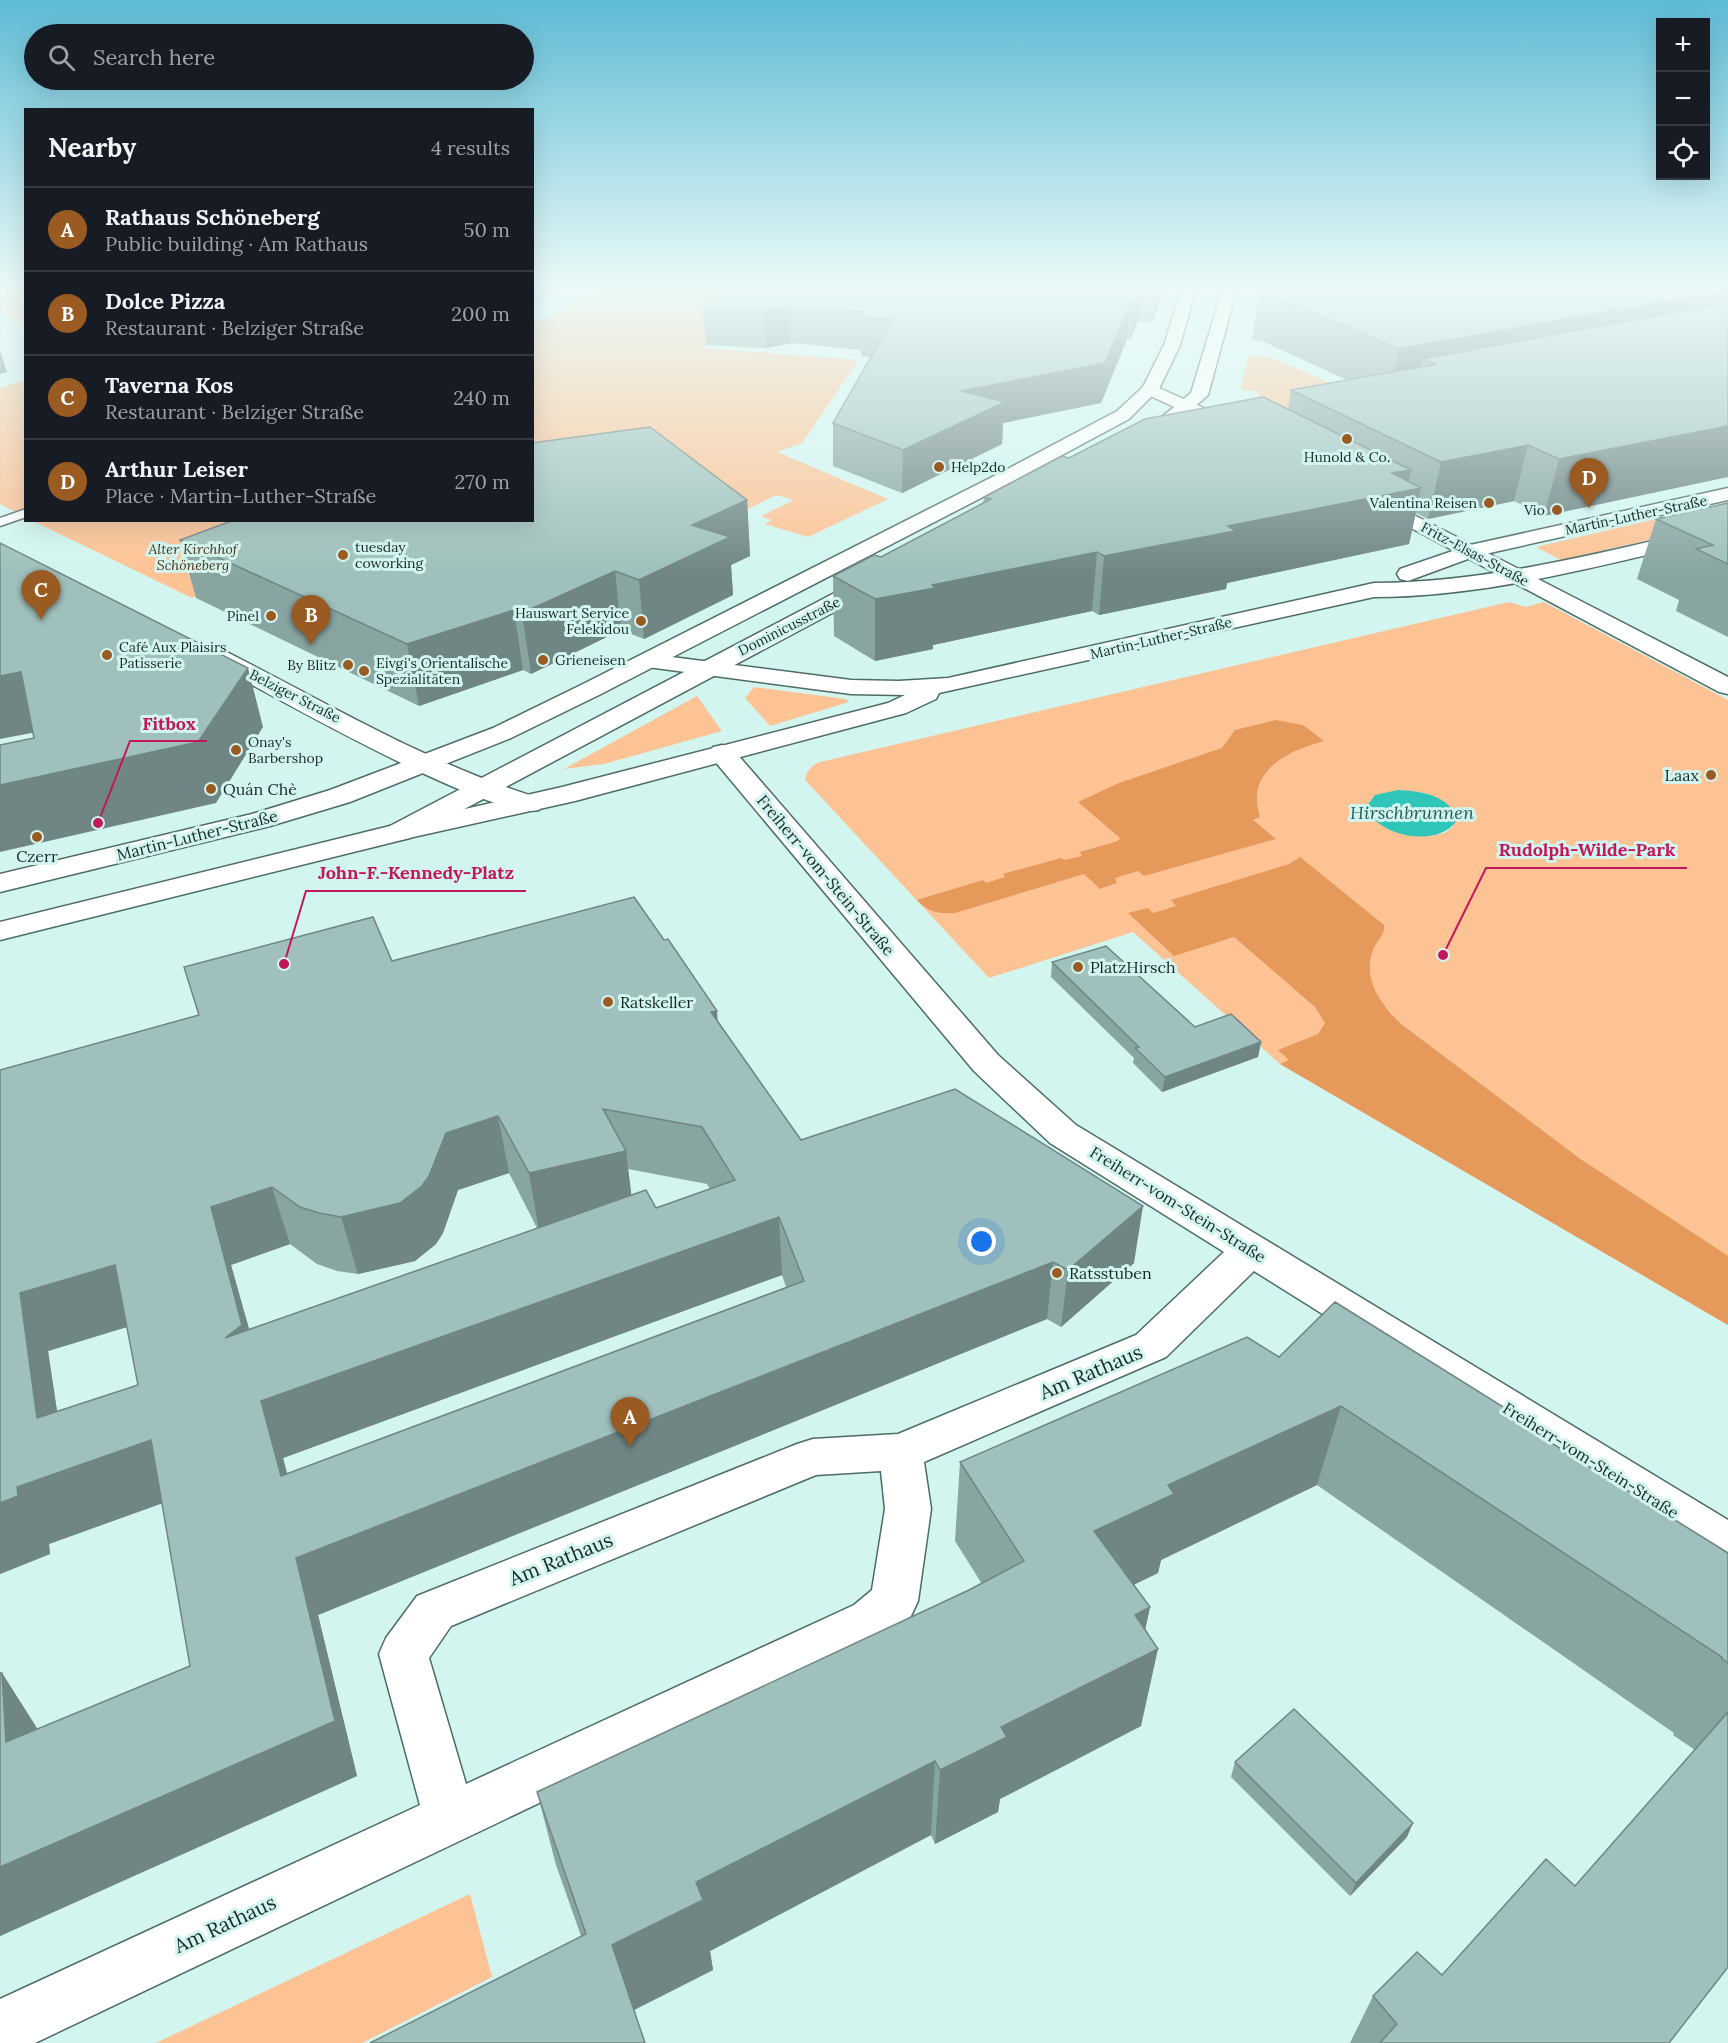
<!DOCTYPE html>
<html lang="en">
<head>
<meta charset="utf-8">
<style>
  body { margin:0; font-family:Lora,serif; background:#20242c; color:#f1f3f6 }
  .controls { position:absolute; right:18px; top:18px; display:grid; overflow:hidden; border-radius:0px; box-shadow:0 6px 24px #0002 }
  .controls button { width:54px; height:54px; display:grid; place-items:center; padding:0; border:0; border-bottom:2px solid #363941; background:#171b24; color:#f1f3f6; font:30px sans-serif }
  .you { position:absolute; left:982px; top:1242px; width:21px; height:21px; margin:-15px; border:4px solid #fff; border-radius:50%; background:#1a73e8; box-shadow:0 0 0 9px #1a73e833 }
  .badge { display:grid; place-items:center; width:39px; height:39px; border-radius:50%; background:#9a5b22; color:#fff; font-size:20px; font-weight:700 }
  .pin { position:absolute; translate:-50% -50px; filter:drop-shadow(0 2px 3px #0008) }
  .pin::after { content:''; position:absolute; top:32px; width:21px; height:18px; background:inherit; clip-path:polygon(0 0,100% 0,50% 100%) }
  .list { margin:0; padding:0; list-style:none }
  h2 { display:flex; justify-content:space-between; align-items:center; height:78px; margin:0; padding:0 24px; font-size:26px }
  h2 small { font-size:20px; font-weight:400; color:#9ea1a6 }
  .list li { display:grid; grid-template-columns:39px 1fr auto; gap:18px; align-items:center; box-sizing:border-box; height:84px; padding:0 24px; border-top:2px solid #363941 }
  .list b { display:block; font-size:22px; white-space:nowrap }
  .list p { margin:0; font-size:20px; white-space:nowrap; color:#9ea1a6 }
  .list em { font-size:20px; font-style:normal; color:#9ea1a6 }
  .icon { flex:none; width:33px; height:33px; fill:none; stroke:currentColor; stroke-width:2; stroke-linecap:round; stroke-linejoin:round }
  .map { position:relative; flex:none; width:1728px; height:2043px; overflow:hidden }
  .search { position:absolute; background:#171b24; box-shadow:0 6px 24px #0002; left:24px; top:24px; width:510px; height:66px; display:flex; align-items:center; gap:15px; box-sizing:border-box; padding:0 21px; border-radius:33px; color:#9ea1a6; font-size:22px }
  .panel { position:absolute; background:#171b24; box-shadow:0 6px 24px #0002; left:24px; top:108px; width:510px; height:414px; border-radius:0px }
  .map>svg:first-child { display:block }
</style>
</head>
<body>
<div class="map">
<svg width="1728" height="2043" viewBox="0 0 1728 2043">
  <rect width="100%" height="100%" fill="#d2f5f0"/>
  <path fill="#fec395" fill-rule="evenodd" d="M 0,288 L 25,288 L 25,323 L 0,313 Z
    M 601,288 L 771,288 L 702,348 L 859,360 L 802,443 L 777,452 L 888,499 L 808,537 L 765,524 L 772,520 L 761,516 L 794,500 L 776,495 L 746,510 L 533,479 L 532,320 L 540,321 L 604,292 L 597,290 Z
    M 1248,356 L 1273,358 L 1362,397 L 1289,411 L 1257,403 L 1259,391 L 1241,390 Z
    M 25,380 L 25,517 L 0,504 L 0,388 Z
    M 1728,502 L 1728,522 L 1561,560 L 1536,547 Z
    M 33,521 L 390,521 L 192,598 Z
    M 1509,602 L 1526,607 L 1544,602 L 1728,700 L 1728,1325 L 1280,1064 L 1133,932 L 989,978 L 805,780 C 807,770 811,766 820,762 ZM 1398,790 L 1425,793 L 1453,827 L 1444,833 L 1430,836 Z
    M 754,687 L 846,699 L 849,702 L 770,726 L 745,698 Z
    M 697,696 L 722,731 L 604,764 L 564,769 Z
    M 470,1894 L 492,1977 L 362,2043 L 156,2043 Z"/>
  <path fill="#e5995b" d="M 1276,720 L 1303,725 L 1324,741 C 1287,751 1245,771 1260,817 L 1253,820 L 1276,839 L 1144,876 L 1138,871 L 1115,878 L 1117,883 L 1100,889 L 1084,874 L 955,913 C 938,914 928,912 917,900 L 983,880 L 986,883 L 1005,877 L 1003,874 L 1061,858 L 1065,860 L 1082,856 L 1080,852 L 1118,841 L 1120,838 L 1078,802 L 1119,783 L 1222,748 L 1235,730 Z
    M 1300,857 L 1384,925 C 1385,936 1377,940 1373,950 C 1362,979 1381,1005 1401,1024 L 1579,1158 L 1728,1256 L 1728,1325 L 1280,1064 L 1289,1060 L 1278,1050 L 1318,1034 L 1325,1023 L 1315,1007 L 1234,937 L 1174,956 L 1128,913 L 1148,908 L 1153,913 L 1176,906 L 1171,900 L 1289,864 Z"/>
  <path fill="#30c5b9" d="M 1398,790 C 1419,791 1451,795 1457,820 C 1439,849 1377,837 1366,807 L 1375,795 Z"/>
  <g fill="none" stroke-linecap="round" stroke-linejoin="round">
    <defs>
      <path id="service" d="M 26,509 L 26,517 L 0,526 L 0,518 Z"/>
      <path id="minor" d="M 1150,384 L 1242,425 L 1245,429 L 1242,433 L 1230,433 L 1144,393 L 1141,389 L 1144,385 Z
        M 1375,495 L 1728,677 L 1728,694 L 1719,692 L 1368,505 L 1365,501 L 1368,497 Z
        M 209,645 L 217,647 C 322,700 427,764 539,798 L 543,804 L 539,810 C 491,822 256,686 201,657 L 197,652 L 201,647 Z
        M 722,745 L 731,747 L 998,1055 L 1076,1125 L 1728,1520 L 1728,1564 L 1712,1558 L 1254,1271 L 1166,1357 L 924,1462 L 931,1509 L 918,1601 L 911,1616 L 888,1637 L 35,2043 L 0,2043 L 0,1999 L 420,1805 L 379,1654 L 386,1638 L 417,1596 L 797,1444 L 813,1439 L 898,1434 L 1136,1335 L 1224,1252 L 1050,1143 L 974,1071 L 713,759 L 709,753 L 713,747 ZM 881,1471 L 885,1509 L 872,1590 L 854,1605 L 466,1784 L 429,1658 L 451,1626 L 816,1475 Z"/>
      <path id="tertiary" d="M 1728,488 L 1728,500 L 1476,556 L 1408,581 L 1400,579 L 1397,574 L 1400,569 L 1470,545 Z
        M 1728,524 L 1728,536 C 1612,562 1493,597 1374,597 L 939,693 L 936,699 L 906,713 L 575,801 L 400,840 L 390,838 L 386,832 L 390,826 L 562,787 L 888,703 L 905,695 L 851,694 L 640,666 L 636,661 L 640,656 L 648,654 L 851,680 L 899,681 L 948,678 L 1374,583 C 1493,583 1612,549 1728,524 Z"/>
      <path id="primary" d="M 1182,288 L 1196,288 L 1180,345 L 1159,389 L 1129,419 L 1012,482 L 601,694 L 511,738 L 350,802 L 270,826 L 0,892 L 0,874 L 252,814 L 330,790 L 493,728 L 583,684 L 998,474 L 1117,411 L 1143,387 L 1164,345 Z
        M 1223,288 L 1237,288 L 1208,395 L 1169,429 L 1149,440 L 1137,440 L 1134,436 L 1157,421 L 1191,393 Z
        M 873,575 L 881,577 L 884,582 L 881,587 L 410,838 L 0,940 L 0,922 L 390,826 L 865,577 Z"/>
    </defs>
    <use href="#service" stroke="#4d6b68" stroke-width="3"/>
    <use href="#minor" stroke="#4d6b68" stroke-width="3"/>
    <use href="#tertiary" stroke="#4d6b68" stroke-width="3"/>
    <use href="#primary" stroke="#4d6b68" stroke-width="3"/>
    <use href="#service" fill="#fff" fill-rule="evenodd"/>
    <use href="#minor" fill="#fff" fill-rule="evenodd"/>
    <use href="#tertiary" fill="#fff" fill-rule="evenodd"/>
    <use href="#primary" fill="#fff" fill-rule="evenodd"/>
  </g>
  <path fill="#89a5a2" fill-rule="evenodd" d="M 6,288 L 26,288 L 19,290 Z
    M 532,288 L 566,288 L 540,299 L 532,298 Z
    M 729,288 L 1166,288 L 1152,322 L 1138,321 L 1130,340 L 1127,339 L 1101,403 L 1003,423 L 1002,444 L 902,493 L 833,466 L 833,423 L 871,357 L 861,356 L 861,350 L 791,343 L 766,348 L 706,345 L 703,308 Z
    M 1728,288 L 1544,516 L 1514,501 L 1428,519 L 1416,513 L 1409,544 L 1227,583 L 1226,589 L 1099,615 L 1092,611 L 933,645 L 933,649 L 875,661 L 834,636 L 833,576 L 881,557 L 983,503 L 984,497 L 1069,458 L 1288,409 L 1291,390 L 1347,380 L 1262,341 L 1252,340 L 1259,292 Z
    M 747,500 L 750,556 L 731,565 L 733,595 L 644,639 L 621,630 L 531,674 L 523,670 L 419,706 L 196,598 L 180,540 Z
    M 1728,503 L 1728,637 L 1676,611 L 1679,600 L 1637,579 L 1656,519 Z
    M 392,961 L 718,1021 L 801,1140 L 1134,1263 L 1061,1327 L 1047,1319 L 318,1615 L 357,1776 L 0,1936 L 0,1673 L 2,1673 L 37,1729 L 190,1666 L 162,1503 L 49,1544 L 50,1554 L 0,1574 L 0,1070 ZM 628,1169 L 707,1184 L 710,1189 L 656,1208 L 631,1195 ZM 509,1173 L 537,1228 L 249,1329 L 231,1265 L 290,1244 L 317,1264 L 337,1271 L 358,1274 L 415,1261 L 436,1244 L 443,1233 L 458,1190 ZM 782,1275 L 786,1287 L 287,1474 L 283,1458 ZM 127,1327 L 138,1385 L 57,1412 L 48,1351 Z
    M 1052,962 L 1195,1027 L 1261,1042 L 1258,1057 L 1162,1092 L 1133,1063 L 1134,1058 L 1051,977 Z
    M 1279,1357 L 1551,1443 L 1728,1553 L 1728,1967 L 1669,2043 L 1350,2043 L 1373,1996 L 1442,1975 L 1575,1886 L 1695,1750 L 1673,1735 L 1674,1733 L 1317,1485 L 1161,1560 L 1158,1573 L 1133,1585 L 1150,1607 L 1145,1630 L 1141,1726 L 1000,1799 L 998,1812 L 935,1844 L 931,1835 L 710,1951 L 713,1970 L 634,2010 L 581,1936 L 556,1865 L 537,1792 L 969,1590 L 982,1584 L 955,1541 L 960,1462 Z
    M 1235,1762 L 1407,1837 L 1350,1896 L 1231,1777 Z"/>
  <path fill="#6f8684" d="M 539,288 L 566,288 L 540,299 Z
    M 1141,288 L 1142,288 L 1138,321 L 1130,340 L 1134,302 Z
    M 1155,288 L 1166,288 L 1152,322 Z
    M 1728,290 L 1728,335 L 1422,359 L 1415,395 L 1389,400 L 1399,349 Z
    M 1131,302 L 1127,339 L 1101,403 L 1003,423 L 1002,444 L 902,493 L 903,450 L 961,391 Z
    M 790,306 L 791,343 L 766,348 L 764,310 Z
    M 0,350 L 7,372 L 0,374 Z
    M 1728,426 L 1728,477 L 1544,516 L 1559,459 Z
    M 1528,445 L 1514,501 L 1428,519 L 1441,462 Z
    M 1411,470 L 1406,491 L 1421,488 L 1409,544 L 1227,583 L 1226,589 L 1099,615 L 1104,556 L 1392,473 Z
    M 747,500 L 750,556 L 731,565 L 733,595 L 644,639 L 639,580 L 692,525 Z
    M 1097,552 L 1092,611 L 933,645 L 933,649 L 875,661 L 875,599 L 932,585 Z
    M 615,571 L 621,630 L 531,674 L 522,613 Z
    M 514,610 L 523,670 L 419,706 L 407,644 Z
    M 248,668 L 263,727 L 216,803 L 0,852 L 0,785 Z
    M 21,672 L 42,731 L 0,739 L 0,676 Z
    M 717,1011 L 721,1066 L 711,1012 Z
    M 1261,1042 L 1258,1057 L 1162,1092 L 1165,1077 Z
    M 498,1116 L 509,1173 L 458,1190 L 443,1233 L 436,1244 L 415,1261 L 358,1274 L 341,1217 L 446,1133 Z
    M 626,1151 L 633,1208 L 539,1231 L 529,1173 Z
    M 272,1187 L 290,1244 L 231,1265 L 264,1382 L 225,1338 L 211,1207 Z
    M 1143,1206 L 1134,1263 L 1061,1327 L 1068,1270 Z
    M 779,1217 L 782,1275 L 283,1458 L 303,1533 L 281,1476 L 261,1401 Z
    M 1053,1262 L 1047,1319 L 318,1615 L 357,1776 L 0,1936 L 0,1867 L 296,1558 Z
    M 115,1265 L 140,1323 L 48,1351 L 66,1470 L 151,1440 L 177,1498 L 49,1544 L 50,1554 L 0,1574 L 0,1503 L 17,1487 L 37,1418 L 20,1293 Z
    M 1341,1406 L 1317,1485 L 1161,1560 L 1158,1573 L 1082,1610 L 1094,1531 L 1168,1485 Z
    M 1150,1607 L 1139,1658 L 1158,1649 L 1141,1726 L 1000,1799 L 998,1812 L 935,1844 L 940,1770 L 1001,1727 L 1135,1615 Z
    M 2,1673 L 37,1728 L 42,1796 L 6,1742 Z
    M 935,1761 L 931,1835 L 710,1951 L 713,1970 L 628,2013 L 612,1945 L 696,1882 Z
    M 1413,1823 L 1407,1837 L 1350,1896 L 1356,1883 Z"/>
  <path fill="#9fc0bc" stroke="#6f8684" stroke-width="1.5" fill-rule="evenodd" d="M 729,288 L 1141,288 L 1134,302 L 1131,302 L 1105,363 L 961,391 L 1005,402 L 903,450 L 833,423 L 892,320 L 861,318 L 864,312 L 790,306 L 764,310 L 703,308 Z
    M 1260,288 L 1728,288 L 1728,290 L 1399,349 L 1269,294 L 1259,292 Z
    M 1728,303 L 1728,426 L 1559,459 L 1528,445 L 1441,462 L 1291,390 L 1437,364 L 1422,359 Z
    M 1263,397 L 1411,470 L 1392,473 L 1421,488 L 1228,526 L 1235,531 L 1104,556 L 1097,552 L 932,585 L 935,588 L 875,599 L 833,576 L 874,555 L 881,557 L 991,499 L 984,497 L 1062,456 L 1069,458 L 1145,419 Z
    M 650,427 L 747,500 L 692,525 L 730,537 L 639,580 L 615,571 L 522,613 L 514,610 L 407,644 L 180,540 L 234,520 L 532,520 L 532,443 Z
    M 1728,503 L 1728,564 L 1696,549 L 1713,545 L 1656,519 Z
    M 0,543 L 248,668 L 198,742 L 0,785 L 0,745 L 34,738 L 21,672 L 0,676 Z
    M 634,897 L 664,940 L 668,939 L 717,1011 L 711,1012 L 801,1140 L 955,1089 L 1143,1206 L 1068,1270 L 1053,1262 L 296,1558 L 335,1721 L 0,1867 L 0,1673 L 2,1673 L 6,1742 L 190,1666 L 151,1440 L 17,1487 L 18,1496 L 0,1503 L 0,1070 L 199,1015 L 184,967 L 373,917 L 392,961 ZM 603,1109 L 702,1127 L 735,1180 L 656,1208 L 646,1190 L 225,1338 L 242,1325 L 211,1207 L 272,1187 L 300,1207 L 319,1213 L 341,1217 L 400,1203 L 422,1186 L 429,1176 L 446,1133 L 498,1116 L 529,1173 L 626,1151 ZM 779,1217 L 804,1281 L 281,1476 L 261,1401 ZM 115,1265 L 138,1385 L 37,1418 L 20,1293 Z
    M 1106,946 L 1195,1027 L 1231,1014 L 1261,1042 L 1165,1077 L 1135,1048 L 1139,1047 L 1052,962 Z
    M 1335,1302 L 1553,1438 L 1550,1442 L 1728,1553 L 1728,1663 L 1721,1658 L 1722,1657 L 1341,1406 L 1168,1485 L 1174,1494 L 1094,1531 L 1150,1607 L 1135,1615 L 1158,1649 L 1001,1727 L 1007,1737 L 940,1770 L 935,1761 L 696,1882 L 703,1900 L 612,1945 L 645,2043 L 370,2043 L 586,1934 L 537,1792 L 969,1590 L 1024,1561 L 960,1462 L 1247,1337 L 1279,1357 Z
    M 1294,1709 L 1413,1823 L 1356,1883 L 1235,1762 Z
    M 1728,1712 L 1728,1967 L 1669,2043 L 1380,2043 L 1397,2024 L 1373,1996 L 1417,1952 L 1442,1975 L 1546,1859 L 1575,1886 Z"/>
  <linearGradient id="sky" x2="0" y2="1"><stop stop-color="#5ebbd5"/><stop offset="0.5" stop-color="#ebfaf8"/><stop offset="1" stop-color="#ebfaf8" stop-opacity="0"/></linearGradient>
  <rect width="1728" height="574" fill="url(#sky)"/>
  <g fill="#9a5b22" stroke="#d2f5f0" stroke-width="2">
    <circle cx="1347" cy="439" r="6"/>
    <circle cx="939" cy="467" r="6"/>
    <circle cx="1489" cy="503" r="6"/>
    <circle cx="1557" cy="510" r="6"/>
    <circle cx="343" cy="555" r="6"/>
    <circle cx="271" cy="616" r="6"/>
    <circle cx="641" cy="621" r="6"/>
    <circle cx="107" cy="655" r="6"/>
    <circle cx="543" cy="660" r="6"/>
    <circle cx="348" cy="665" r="6"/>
    <circle cx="364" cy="671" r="6"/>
    <circle cx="236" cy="750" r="6"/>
    <circle cx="1711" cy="775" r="6"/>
    <circle cx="211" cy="789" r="6"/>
    <circle cx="37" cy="837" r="6"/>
    <circle cx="1078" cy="967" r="6"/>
    <circle cx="608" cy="1002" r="6"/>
    <circle cx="1057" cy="1273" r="6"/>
  </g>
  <g text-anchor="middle" stroke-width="6" stroke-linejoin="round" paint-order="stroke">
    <g font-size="14" fill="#1b2827" stroke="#d2f5f0" text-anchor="start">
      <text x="1347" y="462" text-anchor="middle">Hunold &amp; Co.</text>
      <text x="951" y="472">Help2do</text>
      <text x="1477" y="508" text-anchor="end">Valentina Reisen</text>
      <text x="1545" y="515" text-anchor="end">Vio</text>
      <text x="355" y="552">tuesday<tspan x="355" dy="16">coworking</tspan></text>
      <text x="629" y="618" text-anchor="end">Hauswart Service<tspan x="629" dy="16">Felekidou</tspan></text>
      <text x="259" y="621" text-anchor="end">Pinel</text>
      <text x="119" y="652">Café Aux Plaisirs<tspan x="119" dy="16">Patisserie</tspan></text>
      <text x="555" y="665">Grieneisen</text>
      <text x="376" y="668">Eivgi's Orientalische<tspan x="376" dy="16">Spezialitäten</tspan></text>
      <text x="336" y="670" text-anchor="end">By Blitz</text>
      <text x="248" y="747">Onay's<tspan x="248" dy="16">Barbershop</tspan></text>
    </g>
    <g font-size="14" fill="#1b2827" stroke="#d2f5f0">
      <text transform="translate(1636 515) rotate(-12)" y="5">Martin-Luther-Straße</text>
      <text transform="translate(1475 554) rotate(28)" y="5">Fritz-Elsas-Straße</text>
      <text transform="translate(789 626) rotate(-27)" y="5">Dominicusstraße</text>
      <text transform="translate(1161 638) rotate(-13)" y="5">Martin-Luther-Straße</text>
      <text transform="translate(295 696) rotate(27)" y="5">Belziger Straße</text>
    </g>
    <g font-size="14" font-style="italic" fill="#533319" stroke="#d2f5f0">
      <text x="193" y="554">Alter Kirchhof<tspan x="193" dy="16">Schöneberg</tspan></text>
    </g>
    <g font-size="16" fill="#1b2827" stroke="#d2f5f0" text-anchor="start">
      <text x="1699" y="781" text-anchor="end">Laax</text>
      <text x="223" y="795">Quán Chè</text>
      <text x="37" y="862" text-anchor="middle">Czerr</text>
      <text x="1090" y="973">PlatzHirsch</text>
      <text x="620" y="1008">Ratskeller</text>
      <text x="1069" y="1279">Ratsstuben</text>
    </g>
    <g font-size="16" fill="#1b2827" stroke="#d2f5f0">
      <text transform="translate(197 835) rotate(-14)" y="6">Martin-Luther-Straße</text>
      <text transform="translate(826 875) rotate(50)" y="6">Freiherr-vom-Stein-Straße</text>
      <text transform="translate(1178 1204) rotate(32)" y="6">Freiherr-vom-Stein-Straße</text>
      <text transform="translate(1591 1460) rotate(32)" y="6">Freiherr-vom-Stein-Straße</text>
    </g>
    <g font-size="18" font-style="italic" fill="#255e59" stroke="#d2f5f0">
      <text x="1412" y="819">Hirschbrunnen</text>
    </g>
    <g font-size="20" fill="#1b2827" stroke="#d2f5f0">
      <text transform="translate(1091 1372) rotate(-23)" y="7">Am Rathaus</text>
      <text transform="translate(561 1559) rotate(-22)" y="7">Am Rathaus</text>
      <text transform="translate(225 1924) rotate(-25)" y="7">Am Rathaus</text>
    </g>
  </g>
  <path fill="none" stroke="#c2185b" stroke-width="2" d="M98 823L130 741H207M1443 955L1486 868H1687M284 964L306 891H526"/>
  <g fill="#c2185b" stroke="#d2f5f0" stroke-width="2">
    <circle cx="98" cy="823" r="6"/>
    <circle cx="1443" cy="955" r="6"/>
    <circle cx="284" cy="964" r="6"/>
  </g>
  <g font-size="18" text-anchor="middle" font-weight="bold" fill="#c2185b" stroke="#d2f5f0" stroke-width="6" stroke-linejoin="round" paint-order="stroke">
    <text x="169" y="730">Fitbox</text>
    <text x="1587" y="856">Rudolph-Wilde-Park</text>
    <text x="416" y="879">John-F.-Kennedy-Platz</text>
  </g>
</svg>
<div class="controls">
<button>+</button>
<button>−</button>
<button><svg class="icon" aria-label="locate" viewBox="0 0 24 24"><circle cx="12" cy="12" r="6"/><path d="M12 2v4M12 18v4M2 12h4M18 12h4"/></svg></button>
</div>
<div class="you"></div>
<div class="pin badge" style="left:630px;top:1447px">A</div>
<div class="pin badge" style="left:311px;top:645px">B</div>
<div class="pin badge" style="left:41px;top:620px">C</div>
<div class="pin badge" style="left:1589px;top:508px">D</div>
<div class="search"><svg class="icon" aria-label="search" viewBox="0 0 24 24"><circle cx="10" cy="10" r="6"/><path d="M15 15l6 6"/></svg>Search here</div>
<section class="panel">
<h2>Nearby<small>4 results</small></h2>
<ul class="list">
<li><span class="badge">A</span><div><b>Rathaus Schöneberg</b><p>Public building · Am Rathaus</p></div><em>50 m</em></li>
<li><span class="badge">B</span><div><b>Dolce Pizza</b><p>Restaurant · Belziger Straße</p></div><em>200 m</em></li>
<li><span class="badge">C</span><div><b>Taverna Kos</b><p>Restaurant · Belziger Straße</p></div><em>240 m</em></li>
<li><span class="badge">D</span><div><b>Arthur Leiser</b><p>Place · Martin-Luther-Straße</p></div><em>270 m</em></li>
</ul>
</section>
</div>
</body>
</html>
